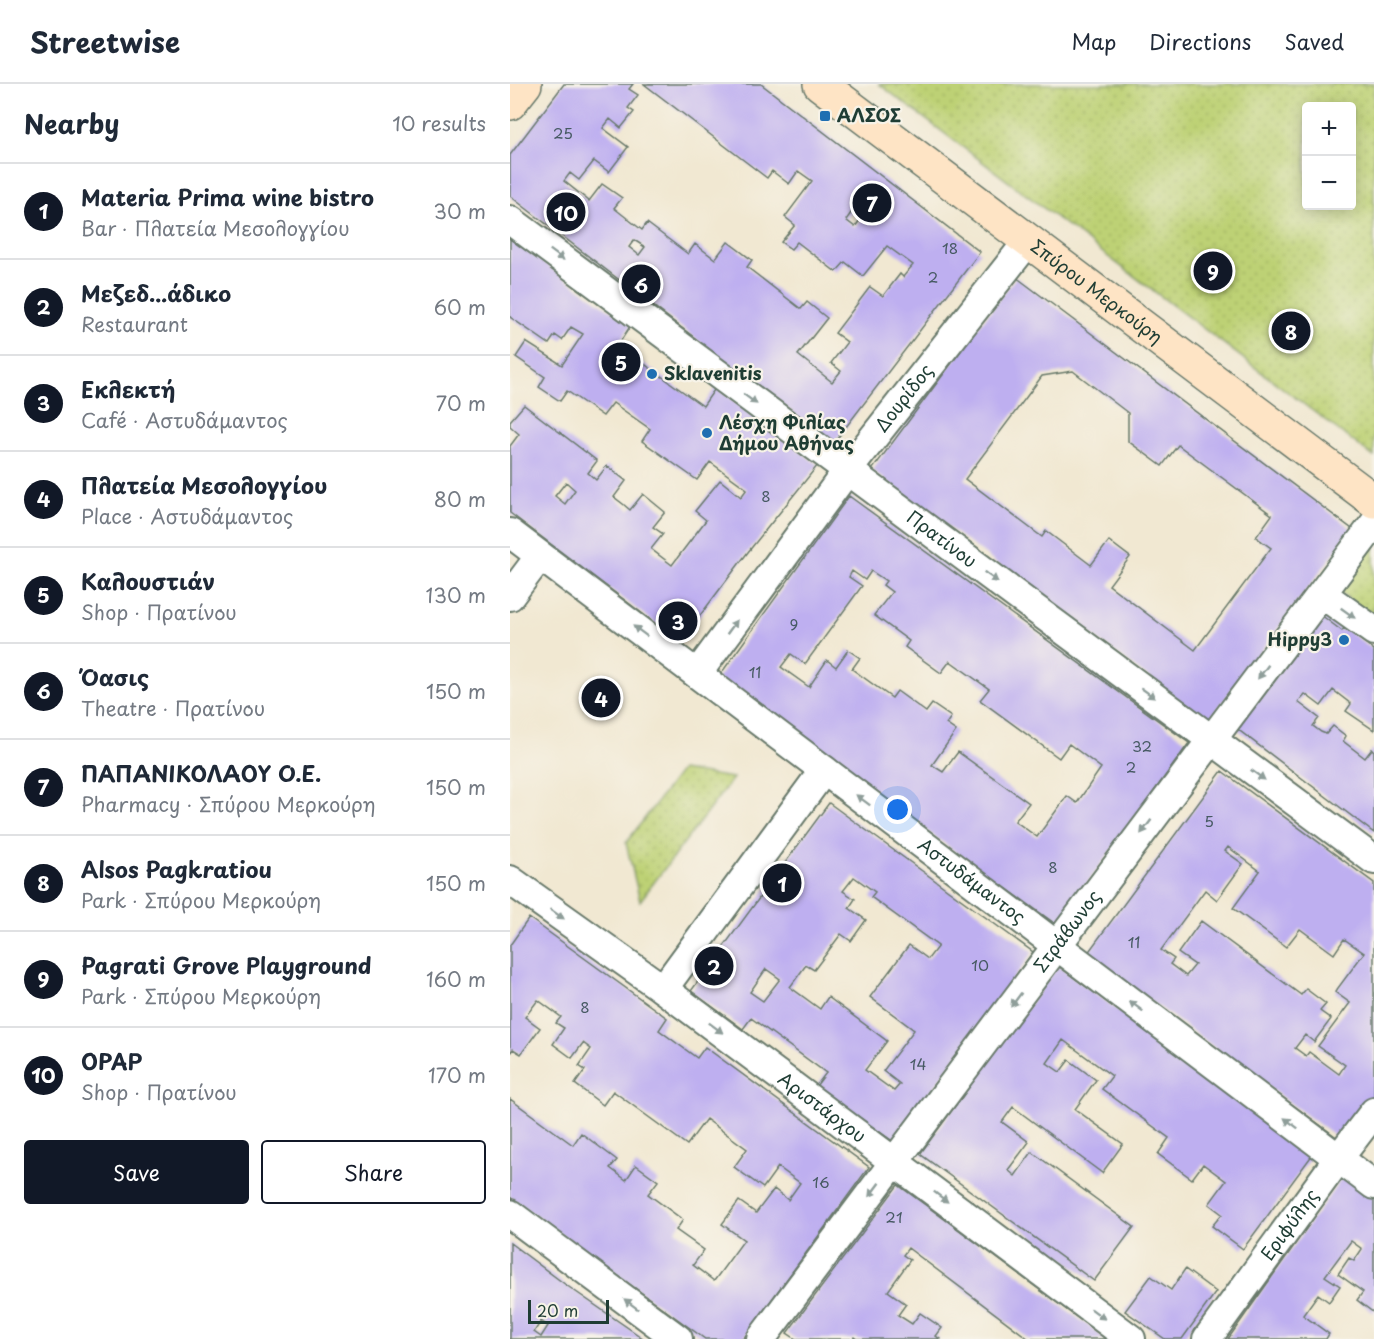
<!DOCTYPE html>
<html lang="en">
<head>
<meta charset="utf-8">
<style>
  body { margin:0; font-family:"Playpen Sans",sans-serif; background:#f2f2f3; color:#1f2937 }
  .controls { position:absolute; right:18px; top:18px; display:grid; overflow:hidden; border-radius:6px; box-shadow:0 3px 15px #0003 }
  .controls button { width:54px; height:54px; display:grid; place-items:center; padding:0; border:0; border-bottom:2px solid #e0e1e3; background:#fff; color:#1f2937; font:30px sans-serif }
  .scale { position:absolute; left:18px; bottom:15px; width:81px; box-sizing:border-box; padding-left:6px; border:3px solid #1f3d34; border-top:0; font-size:16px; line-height:21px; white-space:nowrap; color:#1f3d34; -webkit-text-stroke:4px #f7f3e8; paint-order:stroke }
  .you { position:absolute; left:388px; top:726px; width:21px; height:21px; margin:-15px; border:4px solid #fff; border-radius:50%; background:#1a73e8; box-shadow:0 0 0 9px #1a73e833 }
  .badge { display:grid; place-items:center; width:39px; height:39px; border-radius:50%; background:#111827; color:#fff; font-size:20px; font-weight:700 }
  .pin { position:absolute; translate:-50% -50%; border:3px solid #fff; box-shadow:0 2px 6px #0006 }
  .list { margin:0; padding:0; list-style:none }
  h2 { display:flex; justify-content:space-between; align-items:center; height:78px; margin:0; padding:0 24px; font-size:26px }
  h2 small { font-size:20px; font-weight:400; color:#747a83 }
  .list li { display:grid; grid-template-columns:39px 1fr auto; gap:18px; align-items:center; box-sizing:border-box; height:96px; padding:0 24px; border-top:2px solid #e0e1e3 }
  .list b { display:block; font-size:22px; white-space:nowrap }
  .list p { margin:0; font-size:20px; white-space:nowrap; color:#747a83 }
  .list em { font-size:20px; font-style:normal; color:#747a83 }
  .actions { display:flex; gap:12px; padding:18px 24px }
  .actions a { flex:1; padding:14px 0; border:2px solid #111827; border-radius:6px; text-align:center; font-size:21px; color:#111827 }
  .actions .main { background:#111827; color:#fff }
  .map { position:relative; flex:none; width:864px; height:1255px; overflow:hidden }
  header { display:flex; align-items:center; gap:36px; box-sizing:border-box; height:84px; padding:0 30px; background:#fff; border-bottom:2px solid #e0e1e3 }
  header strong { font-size:28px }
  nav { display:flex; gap:33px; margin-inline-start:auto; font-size:21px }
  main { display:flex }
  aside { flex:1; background:#fff }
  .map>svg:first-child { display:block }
</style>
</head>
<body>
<header>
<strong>Streetwise</strong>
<nav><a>Map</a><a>Directions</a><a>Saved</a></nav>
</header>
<main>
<aside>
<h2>Nearby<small>10 results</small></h2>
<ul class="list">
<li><span class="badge">1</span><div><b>Materia Prima wine bistro</b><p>Bar · Πλατεία Μεσολογγίου</p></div><em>30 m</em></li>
<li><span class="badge">2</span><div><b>Μεζεδ...άδικο</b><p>Restaurant</p></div><em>60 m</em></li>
<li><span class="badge">3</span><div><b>Εκλεκτή</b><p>Café · Αστυδάμαντος</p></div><em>70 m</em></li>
<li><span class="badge">4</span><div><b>Πλατεία Μεσολογγίου</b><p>Place · Αστυδάμαντος</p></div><em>80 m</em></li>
<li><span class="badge">5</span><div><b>Καλουστιάν</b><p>Shop · Πρατίνου</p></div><em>130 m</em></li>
<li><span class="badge">6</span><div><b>Όασις</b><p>Theatre · Πρατίνου</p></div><em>150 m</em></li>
<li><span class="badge">7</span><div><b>ΠΑΠΑΝΙΚΟΛΑΟΥ Ο.Ε.</b><p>Pharmacy · Σπύρου Μερκούρη</p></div><em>150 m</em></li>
<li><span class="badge">8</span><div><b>Alsos Pagkratiou</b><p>Park · Σπύρου Μερκούρη</p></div><em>150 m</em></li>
<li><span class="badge">9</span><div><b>Pagrati Grove Playground</b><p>Park · Σπύρου Μερκούρη</p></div><em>160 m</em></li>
<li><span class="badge">10</span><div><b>OPAP</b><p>Shop · Πρατίνου</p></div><em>170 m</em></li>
</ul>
<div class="actions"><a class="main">Save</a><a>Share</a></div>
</aside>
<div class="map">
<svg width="864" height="1255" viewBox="0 0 864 1255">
  <defs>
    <pattern id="green-dots" width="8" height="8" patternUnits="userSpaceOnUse" patternTransform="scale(1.5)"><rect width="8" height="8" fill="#bdd174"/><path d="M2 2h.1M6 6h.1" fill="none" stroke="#a2b465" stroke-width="1.8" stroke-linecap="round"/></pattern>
  </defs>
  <rect width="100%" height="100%" fill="#f7f3e8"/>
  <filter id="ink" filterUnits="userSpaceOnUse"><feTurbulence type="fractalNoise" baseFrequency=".0167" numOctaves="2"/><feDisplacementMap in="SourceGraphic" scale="12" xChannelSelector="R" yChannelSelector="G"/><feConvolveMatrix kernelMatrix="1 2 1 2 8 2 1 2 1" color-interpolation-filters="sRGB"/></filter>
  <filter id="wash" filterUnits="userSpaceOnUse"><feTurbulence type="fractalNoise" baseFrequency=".008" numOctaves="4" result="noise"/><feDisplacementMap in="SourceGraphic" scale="24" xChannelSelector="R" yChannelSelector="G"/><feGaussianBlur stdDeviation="1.35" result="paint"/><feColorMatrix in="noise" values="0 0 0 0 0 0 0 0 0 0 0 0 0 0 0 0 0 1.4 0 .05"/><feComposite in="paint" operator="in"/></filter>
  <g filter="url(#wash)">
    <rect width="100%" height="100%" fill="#f1e8d2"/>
    <path fill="url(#green-dots)" stroke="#6e8754" stroke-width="1.5" fill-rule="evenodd" d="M 369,0 L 864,0 L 864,373 ZM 796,22 L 842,22 L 842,122 L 796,122 Z
      M 864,458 L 864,533 L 828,507 Z
      M 171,686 L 223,694 L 130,817 L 116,759 Z"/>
    <g id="blocks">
      <path fill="#beaff0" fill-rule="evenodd" d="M 54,0 L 123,0 L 119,5 L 128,11 L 118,24 L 124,28 L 111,44 L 100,35 L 93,44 L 118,63 L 99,88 L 84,77 L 69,96 L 60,89 L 54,97 L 79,117 L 92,100 L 112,114 L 104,124 L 132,146 L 137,139 L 178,170 L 185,160 L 205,175 L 218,158 L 242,176 L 237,183 L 291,225 L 297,218 L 317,234 L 288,271 L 322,298 L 331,287 L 321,279 L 337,258 L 325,249 L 360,203 L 373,212 L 390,190 L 393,193 L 403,181 L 377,162 L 353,192 L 335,178 L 326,188 L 287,158 L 281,165 L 271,158 L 285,141 L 275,133 L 302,97 L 288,87 L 279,100 L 262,87 L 257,94 L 134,0 L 251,0 L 470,168 L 323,360 L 0,112 L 0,71 ZM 346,122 L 355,129 L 345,143 L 336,136 ZM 124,156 L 135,163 L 129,171 L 119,163 Z
        M 0,155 L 121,241 L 108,261 L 193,322 L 206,303 L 308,381 L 238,468 L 170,558 L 0,429 L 0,362 L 9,350 L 0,342 L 0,337 L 14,321 L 87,377 L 78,389 L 86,396 L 97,382 L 116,397 L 104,413 L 113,420 L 120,426 L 133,410 L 155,428 L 143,443 L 153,450 L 141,465 L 162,481 L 196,436 L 185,427 L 210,396 L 231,413 L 237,405 L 200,378 L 187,396 L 132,357 L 140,345 L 103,319 L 93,332 L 57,307 L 50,317 L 29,303 L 35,293 L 6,273 L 16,258 L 52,281 L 73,250 L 61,243 L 52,256 L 45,251 L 39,260 L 0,233 ZM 56,398 L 65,406 L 55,420 L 45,412 Z
        M 506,193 L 842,445 L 698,638 L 362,386 ZM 563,287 L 618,329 L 618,357 L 652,382 L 668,361 L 762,431 L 746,453 L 761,464 L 685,566 L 599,501 L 620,473 L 599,457 L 581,481 L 536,447 L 532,453 L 455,395 L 532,292 Z
        M 339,412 L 679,659 L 547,841 L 207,595 ZM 342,487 L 355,496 L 361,487 L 376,497 L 373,501 L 382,508 L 364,531 L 399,557 L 395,563 L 431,589 L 440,577 L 479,605 L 470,616 L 549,674 L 559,660 L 591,684 L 567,719 L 557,712 L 527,753 L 505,737 L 519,719 L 448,668 L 433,688 L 422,681 L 446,647 L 436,640 L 441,633 L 422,620 L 416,628 L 387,607 L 382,614 L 342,585 L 350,574 L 338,566 L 326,583 L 317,576 L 299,603 L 271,583 L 281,570 L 295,580 L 352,502 L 339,493 Z
        M 811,531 L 832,547 L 834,544 L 864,566 L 864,646 L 836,627 L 841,620 L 823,606 L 811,622 L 795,610 L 788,618 L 809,634 L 803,642 L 811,648 L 816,650 L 823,642 L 836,652 L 833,657 L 855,674 L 862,665 L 864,667 L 864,749 L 726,644 Z
        M 712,687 L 864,799 L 864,1013 L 832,1057 L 577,870 ZM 718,763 L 750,787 L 723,824 L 776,863 L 790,845 L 824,870 L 834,855 L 854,869 L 825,908 L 840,919 L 808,962 L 835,981 L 829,990 L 799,968 L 796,972 L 785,964 L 795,951 L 804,958 L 821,935 L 810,927 L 816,920 L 796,905 L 791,911 L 691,837 L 668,869 L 685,881 L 676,892 L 660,880 L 664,875 L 651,866 L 695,806 L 707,816 L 733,780 L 715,767 Z
        M 319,719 L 523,868 L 384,1058 L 306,1002 L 316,989 L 241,934 L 233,945 L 181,907 ZM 344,793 L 365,808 L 361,813 L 428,862 L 418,875 L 399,861 L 360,913 L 404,946 L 373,987 L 390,1000 L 384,1007 L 355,986 L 377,957 L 318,913 L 310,925 L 280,903 L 296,881 L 304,886 L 331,850 L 341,857 L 356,836 L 339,824 L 345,815 L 333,807 ZM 256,885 L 270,895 L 253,917 L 240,908 Z
        M 19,834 L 157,934 L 149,946 L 187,974 L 195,963 L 359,1083 L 233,1255 L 195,1255 L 0,1113 L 0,1015 L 63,1061 L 71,1049 L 107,1076 L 100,1084 L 116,1096 L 126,1081 L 148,1097 L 138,1110 L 173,1136 L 166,1146 L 194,1166 L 183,1181 L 204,1197 L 234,1156 L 212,1140 L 229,1117 L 246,1129 L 264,1105 L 278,1116 L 290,1099 L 268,1083 L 253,1104 L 224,1083 L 237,1065 L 196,1035 L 177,1061 L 103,1007 L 93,1021 L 65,1000 L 75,986 L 69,982 L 81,965 L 73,959 L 62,974 L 43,960 L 54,944 L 46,939 L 51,933 L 28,916 L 15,933 L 30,944 L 11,970 L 3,965 L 0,969 L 0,861 Z
        M 548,882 L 803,1070 L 733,1165 L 702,1142 L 712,1130 L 699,1120 L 716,1097 L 693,1080 L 682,1095 L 648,1070 L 659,1054 L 592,1005 L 602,992 L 553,956 L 537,979 L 550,988 L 559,976 L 586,996 L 565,1025 L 613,1060 L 592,1089 L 503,1023 L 492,1038 L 519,1058 L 498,1086 L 505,1092 L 522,1068 L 624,1143 L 584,1197 L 410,1070 Z
        M 834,1091 L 864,1114 L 864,1229 L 847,1216 L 853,1208 L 828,1190 L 839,1174 L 844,1177 L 852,1165 L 841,1157 L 815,1192 L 830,1202 L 819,1218 L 808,1210 L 793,1231 L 819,1250 L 816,1255 L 718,1255 Z
        M 388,1101 L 437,1137 L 596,1255 L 519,1255 L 398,1164 L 393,1171 L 400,1176 L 378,1207 L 396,1220 L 388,1231 L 402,1240 L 410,1229 L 432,1244 L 426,1252 L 430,1255 L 347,1255 L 344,1253 L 343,1255 L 286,1255 L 277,1249 Z
        M 0,1159 L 56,1201 L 134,1255 L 0,1255 ZM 31,1237 L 38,1242 L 31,1253 L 24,1248 Z
        M 675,1185 L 706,1208 L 672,1255 L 655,1255 L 615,1227 L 641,1192 L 661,1206 Z"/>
    </g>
  </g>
  <g filter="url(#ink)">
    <use href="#blocks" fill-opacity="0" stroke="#68796b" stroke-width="1.5"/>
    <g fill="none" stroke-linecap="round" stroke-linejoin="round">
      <defs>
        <g id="street">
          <path id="s1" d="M 0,136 L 864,776"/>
          <path id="s2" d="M 0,449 L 864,1101"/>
          <path d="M 812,510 L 864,547"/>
          <path d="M 0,512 L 30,472"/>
          <path id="s3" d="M 187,590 L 337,387 L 519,156"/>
          <path id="s4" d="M 0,796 L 153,905 L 621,1255"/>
          <path d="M 153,905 L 314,686"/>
          <path d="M 0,1130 L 168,1255"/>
          <path id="s5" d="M 251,1255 L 864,440"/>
          <path id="s6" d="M 697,1255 L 828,1075 L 864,1028"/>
        </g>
        <g id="secondary">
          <path id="s7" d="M 310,0 L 864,417"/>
          <path d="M 0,19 L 15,0"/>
        </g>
      </defs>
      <use href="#street" stroke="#68796b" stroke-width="32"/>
      <use href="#secondary" stroke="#68796b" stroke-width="36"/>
      <use href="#street" stroke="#fff" stroke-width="28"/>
      <use href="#secondary" stroke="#fee4c5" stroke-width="33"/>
    </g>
    <defs><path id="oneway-solid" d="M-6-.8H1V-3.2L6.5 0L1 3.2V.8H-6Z" transform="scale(1.5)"/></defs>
    <g fill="#8f9e9a">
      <use href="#oneway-solid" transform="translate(47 171) rotate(37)"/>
      <use href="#oneway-solid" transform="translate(240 315) rotate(37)"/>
      <use href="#oneway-solid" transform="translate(481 493) rotate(36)"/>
      <use href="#oneway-solid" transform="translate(838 529) rotate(36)"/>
      <use href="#oneway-solid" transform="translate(222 543) rotate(-54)"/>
      <use href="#oneway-solid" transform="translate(130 547) rotate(-143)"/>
      <use href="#oneway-solid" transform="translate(753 588) rotate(127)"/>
      <use href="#oneway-solid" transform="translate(638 609) rotate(36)"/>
      <use href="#oneway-solid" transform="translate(748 691) rotate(36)"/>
      <use href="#oneway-solid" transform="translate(353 716) rotate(-143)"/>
      <use href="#oneway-solid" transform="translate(636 743) rotate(127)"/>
      <use href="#oneway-solid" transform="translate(47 830) rotate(35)"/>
      <use href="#oneway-solid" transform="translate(506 916) rotate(127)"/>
      <use href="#oneway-solid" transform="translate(626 922) rotate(-143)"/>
      <use href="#oneway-solid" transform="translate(206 944) rotate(37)"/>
      <use href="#oneway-solid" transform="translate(781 1039) rotate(-143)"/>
      <use href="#oneway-solid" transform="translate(364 1106) rotate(127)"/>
      <use href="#oneway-solid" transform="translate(431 1113) rotate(37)"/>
      <use href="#oneway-solid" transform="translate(121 1220) rotate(-143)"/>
      <use href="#oneway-solid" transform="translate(588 1230) rotate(37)"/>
    </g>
  </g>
  <g fill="#1f6fb2" stroke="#f7f3e8" stroke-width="2">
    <rect x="309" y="26" width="12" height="12" rx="3"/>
    <circle cx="142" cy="290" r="6"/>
    <circle cx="197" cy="349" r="6"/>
    <circle cx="834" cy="556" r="6"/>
  </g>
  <g text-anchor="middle" stroke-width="4.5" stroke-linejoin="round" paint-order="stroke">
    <g font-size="15" fill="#475a63">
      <text x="53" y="55">25</text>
      <text x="440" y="170">18</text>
      <text x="423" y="199">2</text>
      <text x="256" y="418">8</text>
      <text x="284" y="546">9</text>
      <text x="245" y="594">11</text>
      <text x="632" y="668">32</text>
      <text x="621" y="689">2</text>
      <text x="699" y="743">5</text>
      <text x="543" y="789">8</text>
      <text x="624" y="864">11</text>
      <text x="470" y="887">10</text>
      <text x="75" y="929">8</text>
      <text x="408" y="986">14</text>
      <text x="311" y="1104">16</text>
      <text x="384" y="1139">21</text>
    </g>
    <g font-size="18" font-weight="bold" fill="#1f3d34" stroke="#f7f3e8" text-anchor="start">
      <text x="327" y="38">ΑΛΣΟΣ</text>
      <text x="154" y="296">Sklavenitis</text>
      <text x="209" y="345">Λέσχη Φιλίας<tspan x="209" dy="21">Δήμου Αθήνας</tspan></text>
      <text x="822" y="562" text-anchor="end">Hippy3</text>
    </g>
    <g font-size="18" fill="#1f3d34" stroke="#f7f3e8">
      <text dy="6" stroke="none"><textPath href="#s7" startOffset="346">Σπύρου Μερκούρη</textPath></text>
      <text dy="6" stroke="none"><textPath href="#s3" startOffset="345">Δουρίδος</textPath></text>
      <text dy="6" stroke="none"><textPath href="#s1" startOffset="537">Πρατίνου</textPath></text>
      <text dy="6" stroke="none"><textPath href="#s2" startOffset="578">Αστυδάμαντος</textPath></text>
      <text dy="6" stroke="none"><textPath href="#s5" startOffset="510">Στράβωνος</textPath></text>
      <text dy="6" stroke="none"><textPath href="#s4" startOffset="386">Αριστάρχου</textPath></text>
      <text dy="6" stroke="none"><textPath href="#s6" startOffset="141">Εριφύλης</textPath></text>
    </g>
  </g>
</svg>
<div class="controls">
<button>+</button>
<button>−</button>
</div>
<div class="scale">20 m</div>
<div class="you"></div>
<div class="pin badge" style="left:272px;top:799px">1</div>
<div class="pin badge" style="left:204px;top:882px">2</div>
<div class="pin badge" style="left:168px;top:537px">3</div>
<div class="pin badge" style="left:91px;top:614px">4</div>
<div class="pin badge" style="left:111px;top:278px">5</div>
<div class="pin badge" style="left:131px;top:200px">6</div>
<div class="pin badge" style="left:362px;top:119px">7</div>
<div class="pin badge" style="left:781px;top:247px">8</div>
<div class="pin badge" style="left:703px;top:187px">9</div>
<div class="pin badge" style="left:56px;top:128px">10</div>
</div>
</main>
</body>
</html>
